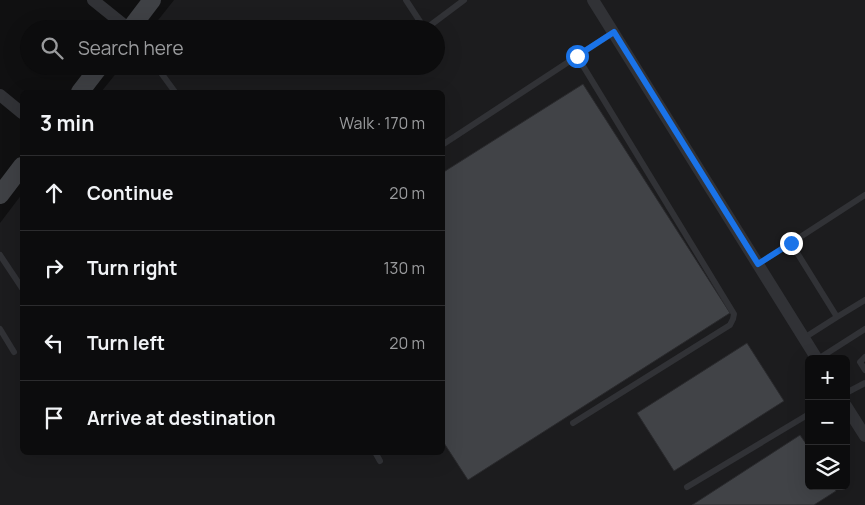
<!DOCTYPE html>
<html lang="en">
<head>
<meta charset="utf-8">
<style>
  body { margin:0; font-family:Manrope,sans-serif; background:#151516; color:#f1f3f6 }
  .controls { position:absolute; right:15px; bottom:15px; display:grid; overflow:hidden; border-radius:8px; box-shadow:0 5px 20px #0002 }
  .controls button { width:45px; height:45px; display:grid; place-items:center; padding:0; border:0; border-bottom:1px solid #2c2c2e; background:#0c0c0d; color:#f1f3f6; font:25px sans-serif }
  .stop { position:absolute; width:15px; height:15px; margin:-11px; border:4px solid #1a73e8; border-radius:50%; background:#fff }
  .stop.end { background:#1a73e8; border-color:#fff; box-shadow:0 1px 5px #0008 }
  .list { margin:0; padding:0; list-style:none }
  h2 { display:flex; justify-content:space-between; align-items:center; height:65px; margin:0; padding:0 20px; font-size:21px }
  h2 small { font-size:16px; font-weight:400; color:#9a9b9d }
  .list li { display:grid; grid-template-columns:32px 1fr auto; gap:15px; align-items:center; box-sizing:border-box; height:75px; padding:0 20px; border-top:1px solid #2c2c2e }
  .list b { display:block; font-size:19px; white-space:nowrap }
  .list em { font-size:16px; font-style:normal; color:#9a9b9d }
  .icon { flex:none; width:28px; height:28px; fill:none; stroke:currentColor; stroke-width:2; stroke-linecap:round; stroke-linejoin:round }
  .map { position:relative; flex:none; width:865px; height:505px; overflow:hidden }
  .search { position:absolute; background:#0c0c0d; box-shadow:0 5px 20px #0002; left:20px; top:20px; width:425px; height:55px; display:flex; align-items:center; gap:12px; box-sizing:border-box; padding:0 18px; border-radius:28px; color:#9a9b9d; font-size:19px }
  .panel { position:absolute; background:#0c0c0d; box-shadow:0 5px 20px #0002; left:20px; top:90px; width:425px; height:365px; border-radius:8px }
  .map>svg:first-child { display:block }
</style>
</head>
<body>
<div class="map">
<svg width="865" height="505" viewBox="0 0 865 505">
  <rect width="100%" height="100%" fill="#101011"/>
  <path fill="#1c1c1e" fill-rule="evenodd" d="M 174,0 L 865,0 L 865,505 L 0,505 L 0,223 L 22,194 L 22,452 L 442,452 L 442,92 L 101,92 L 122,66 L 436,66 L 436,29 L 151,29 ZM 809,359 L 846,359 L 846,486 L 809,486 Z"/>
  <path fill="#414347" stroke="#2a2a2d" d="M 583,84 L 730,313 L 468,480 L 442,440 L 442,173 Z
    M 747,343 L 784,401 L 674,471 L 637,413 Z
    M 800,435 L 809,448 L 809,486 L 833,486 L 836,491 L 814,505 L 692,505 Z"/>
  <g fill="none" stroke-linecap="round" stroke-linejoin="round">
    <path stroke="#313236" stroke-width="6" d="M 406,0 L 421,23 L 428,27 L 464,0
      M 156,66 L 175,92
      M 442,145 L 614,32
      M 791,243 L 865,195
      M 0,255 L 22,288
      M 758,264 L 791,243 L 837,317 L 804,338
      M 837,317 L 865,300
      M 0,329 L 14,352
      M 865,357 L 860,362 L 865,370
      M 818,359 L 865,329
      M 846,393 L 865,383
      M 573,423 L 730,325 L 733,319 L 734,314 L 577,56
      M 375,452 L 380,461
      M 687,487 L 809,414"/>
    <path stroke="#313236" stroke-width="12" d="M 93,0 L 129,29
      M 593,0 L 817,359
      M 0,95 L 22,113
      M 846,406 L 865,436"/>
    <path stroke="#3f4145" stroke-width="18" d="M 130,29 L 152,0
      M 80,92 L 100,66
      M 0,195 L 22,166"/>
  </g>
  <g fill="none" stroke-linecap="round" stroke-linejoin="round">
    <path stroke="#1a73e8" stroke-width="6" d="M 577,56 L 614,32 L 758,264 L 791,243"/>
  </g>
</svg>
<div class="controls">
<button>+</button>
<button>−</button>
<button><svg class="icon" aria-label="layers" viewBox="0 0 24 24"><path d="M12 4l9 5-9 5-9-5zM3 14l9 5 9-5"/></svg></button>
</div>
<div class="stop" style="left:577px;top:56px"></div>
<div class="stop end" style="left:791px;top:243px"></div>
<div class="search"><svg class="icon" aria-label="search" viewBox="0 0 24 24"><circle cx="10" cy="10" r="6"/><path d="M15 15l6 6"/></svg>Search here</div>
<section class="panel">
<h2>3 min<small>Walk · 170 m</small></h2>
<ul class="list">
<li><svg class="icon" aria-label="ahead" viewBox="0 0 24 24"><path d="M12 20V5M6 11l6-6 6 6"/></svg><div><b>Continue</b></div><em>20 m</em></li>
<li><svg class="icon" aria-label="right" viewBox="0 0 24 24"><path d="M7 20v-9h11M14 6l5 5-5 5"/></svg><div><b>Turn right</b></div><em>130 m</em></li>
<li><svg class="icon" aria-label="left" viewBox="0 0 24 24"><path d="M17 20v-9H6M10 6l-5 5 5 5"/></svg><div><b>Turn left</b></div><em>20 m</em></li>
<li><svg class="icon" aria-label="arrive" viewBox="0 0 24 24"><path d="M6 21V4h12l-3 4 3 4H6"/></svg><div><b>Arrive at destination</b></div></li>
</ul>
</section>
</div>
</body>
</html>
